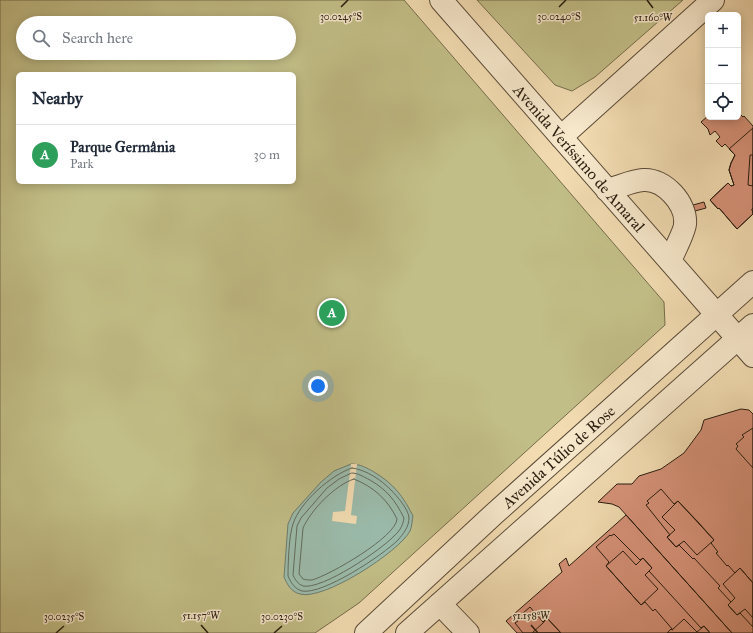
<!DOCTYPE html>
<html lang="en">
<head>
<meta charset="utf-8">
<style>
  body { margin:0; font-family:"IM FELL Great Primer",serif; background:#f2f2f3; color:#1f2937 }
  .controls { position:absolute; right:12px; top:12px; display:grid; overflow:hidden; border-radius:6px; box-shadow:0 2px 10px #0003 }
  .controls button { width:36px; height:36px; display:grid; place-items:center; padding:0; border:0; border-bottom:1px solid #e0e1e3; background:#fff; color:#1f2937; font:20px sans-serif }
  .you { position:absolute; left:318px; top:386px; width:14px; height:14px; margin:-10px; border:3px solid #fff; border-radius:50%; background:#1a73e8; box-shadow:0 0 0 6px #1a73e833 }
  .badge { display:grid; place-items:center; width:26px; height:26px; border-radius:50%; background:#0f766e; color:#fff; font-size:13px; font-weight:700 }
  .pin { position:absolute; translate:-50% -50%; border:2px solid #fff; box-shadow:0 1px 4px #0006 }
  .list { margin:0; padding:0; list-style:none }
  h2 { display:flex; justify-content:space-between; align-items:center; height:52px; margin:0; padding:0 16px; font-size:17px }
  h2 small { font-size:13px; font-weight:400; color:#747a83 }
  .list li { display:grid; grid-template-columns:26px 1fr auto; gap:12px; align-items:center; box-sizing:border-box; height:60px; padding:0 16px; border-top:1px solid #e0e1e3 }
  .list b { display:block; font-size:15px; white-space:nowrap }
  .list p { margin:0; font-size:13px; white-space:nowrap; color:#747a83 }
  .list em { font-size:13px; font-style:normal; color:#747a83 }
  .icon { flex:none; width:22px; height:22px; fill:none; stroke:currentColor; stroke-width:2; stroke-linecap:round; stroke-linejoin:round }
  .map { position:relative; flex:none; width:753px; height:633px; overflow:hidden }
  .search { position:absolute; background:#fff; box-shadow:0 2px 10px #0003; left:16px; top:16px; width:280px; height:44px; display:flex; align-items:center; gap:10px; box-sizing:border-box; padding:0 14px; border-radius:22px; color:#747a83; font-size:15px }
  .panel { position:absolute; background:#fff; box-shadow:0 2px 10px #0003; left:16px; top:72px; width:280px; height:112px; border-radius:6px }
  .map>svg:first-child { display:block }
</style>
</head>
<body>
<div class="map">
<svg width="753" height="633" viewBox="0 0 753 633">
  <rect width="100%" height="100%" fill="#f2dbb1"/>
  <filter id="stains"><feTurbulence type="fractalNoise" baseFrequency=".005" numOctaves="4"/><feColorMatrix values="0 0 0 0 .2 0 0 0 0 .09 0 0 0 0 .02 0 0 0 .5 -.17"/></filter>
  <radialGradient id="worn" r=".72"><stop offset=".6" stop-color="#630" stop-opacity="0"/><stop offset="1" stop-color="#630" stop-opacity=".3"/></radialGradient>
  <path fill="#c2be87" stroke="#756c4a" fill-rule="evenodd" d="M 0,0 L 404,0 L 664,302 L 665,325 L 359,603 L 315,633 L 0,633 ZM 23,23 L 289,23 L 289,53 L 23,53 ZM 18,74 L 294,74 L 294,182 L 18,182 Z
    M 477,0 L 683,0 L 595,77 L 572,91 L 555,85 Z"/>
  <path fill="#9bbbab" stroke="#6d7b6c" d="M 351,464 C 360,464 367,468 374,472 C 394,484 403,496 413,516 C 412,521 412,527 410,531 C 399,552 323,601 300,594 C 291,592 287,584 284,577 L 288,524 L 293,513 L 321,482 L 334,471 Z"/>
  <path fill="#f2dbb1" d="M 351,464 L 357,464 L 351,515 L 357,516 L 356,524 L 332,521 L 333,512 L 345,511 Z"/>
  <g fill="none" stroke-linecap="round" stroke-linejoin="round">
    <path stroke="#626b5c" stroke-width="1" d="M 352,468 C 367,470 381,480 391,490 C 397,496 409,510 409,518 C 409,527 403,534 398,540 C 383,555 323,595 302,591 C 295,589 291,583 288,576 C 288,563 289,535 293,524 C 300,502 331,475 352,468 Z
      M 352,473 C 358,473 364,477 370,480 C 387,490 395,500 404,518 C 403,525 400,531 394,536 C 381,550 322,590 303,586 C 298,584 295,580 293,575 L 297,526 L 301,518 L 327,488 L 339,479 Z
      M 354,479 C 374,487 388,500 397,519 C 396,537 330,575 312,580 C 309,580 306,580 303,579 L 299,574 L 303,528 C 311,510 335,485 354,479 Z"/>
  </g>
  <path fill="#d69178" stroke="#281b0e" d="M 738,112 L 743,117 L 744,116 L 753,126 L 753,208 L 752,209 L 753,214 L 737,229 L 719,208 L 718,209 L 710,200 L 728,183 L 731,186 L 734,185 L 729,170 L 731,163 L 735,155 L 725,144 L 722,147 L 716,141 L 720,137 L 715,131 L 710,135 L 708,129 L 701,122 L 708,116 L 708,117 L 738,117 Z
    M 753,128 L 753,208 L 752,209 L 753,214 L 737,229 L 719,208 L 718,209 L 710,200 L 728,183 L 731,186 L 734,185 L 729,170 L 731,163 L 735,155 L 729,149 Z
    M 750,155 L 753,155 L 753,186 L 748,185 Z
    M 704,202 L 706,208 L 695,211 L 693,205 Z
    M 741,409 L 749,410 L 753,414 L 753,633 L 732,633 L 619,507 L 612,504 L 598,502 L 617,484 L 632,484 L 639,476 L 661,469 L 684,453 L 701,430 L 704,420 Z
    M 753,428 L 753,468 L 736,449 L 738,446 L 736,444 L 744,437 L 742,435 Z
    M 661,489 L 674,504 L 678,501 L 698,522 L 714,540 L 711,543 L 718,552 L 716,553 L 727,566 L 728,565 L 735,573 L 740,568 L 753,583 L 753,627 L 740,613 L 737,615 L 728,605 L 731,602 L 718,588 L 720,586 L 694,558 L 693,559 L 679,545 L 676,547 L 667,537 L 670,535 L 646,505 L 649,503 L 647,501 Z
    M 678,501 L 714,540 L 697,555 L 684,541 L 676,547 L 667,537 L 675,530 L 662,517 Z
    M 626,515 L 732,633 L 517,633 L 506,621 L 562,572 L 559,564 L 566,558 L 569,566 Z
    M 614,534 L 640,560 L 643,558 L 652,568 L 649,571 L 701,628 L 704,626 L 710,633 L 667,633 L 671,629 L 673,630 L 655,609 L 653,611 L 645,602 L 641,605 L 606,566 L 609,562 L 596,547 L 610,535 L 611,536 Z
    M 623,551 L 636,565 L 643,558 L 652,568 L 645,575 L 658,589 L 641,605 L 606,566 Z
    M 740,568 L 753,583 L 753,618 L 745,609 L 737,615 L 728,605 L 735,598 L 723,584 Z
    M 530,607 L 543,622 L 547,618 L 561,633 L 523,633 L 515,623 L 518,621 L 516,619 Z
    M 547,618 L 561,633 L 532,633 L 543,623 Z
    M 684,619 L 697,632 L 704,626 L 710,633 L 667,633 L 671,629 L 672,630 Z"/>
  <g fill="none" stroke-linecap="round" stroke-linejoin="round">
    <defs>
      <g id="minor">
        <path id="s1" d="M 441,0 L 753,356"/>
        <path d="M 561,137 L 713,0"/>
        <path d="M 607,190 C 619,187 631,181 643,180 C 664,178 687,204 685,224 C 685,231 673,253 670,261"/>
        <path d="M 440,604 L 468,633"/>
        <path id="s2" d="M 366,633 L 494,514 L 753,282"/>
        <path d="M 407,633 L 753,325"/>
      </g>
    </defs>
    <use href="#minor" stroke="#5a4b37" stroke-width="24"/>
    <use href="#minor" stroke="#f7e8cc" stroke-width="22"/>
  </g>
  <path fill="none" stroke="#281b0e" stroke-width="1.5" d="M 647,0 L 653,8M 341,7 L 348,0M 559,7 L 566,0M 201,625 L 208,633M 531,625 L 538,633M 56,633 L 64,626M 274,633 L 282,626"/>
  <g text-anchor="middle" stroke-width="3" stroke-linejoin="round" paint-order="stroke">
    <g font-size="16" fill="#281b0e" stroke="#f7e8cc">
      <text dy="6" stroke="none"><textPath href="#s1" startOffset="210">Avenida Veríssimo de Amaral</textPath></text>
      <text dy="6" stroke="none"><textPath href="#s2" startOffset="261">Avenida Túlio de Rose</textPath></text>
    </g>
  </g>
  <g font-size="10" text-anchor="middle" fill="#281b0e" stroke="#f7e8cc" stroke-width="3" stroke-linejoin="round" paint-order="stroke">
    <text x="341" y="20">30.0245°S</text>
    <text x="559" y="20">30.0240°S</text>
    <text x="653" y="21">51.160°W</text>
    <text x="201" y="619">51.157°W</text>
    <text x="531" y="619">51.158°W</text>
    <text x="64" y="620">30.0235°S</text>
    <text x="282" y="620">30.0230°S</text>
  </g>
  <rect width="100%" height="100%" filter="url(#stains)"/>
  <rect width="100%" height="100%" fill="url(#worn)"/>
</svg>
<div class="controls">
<button>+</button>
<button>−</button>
<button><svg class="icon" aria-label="locate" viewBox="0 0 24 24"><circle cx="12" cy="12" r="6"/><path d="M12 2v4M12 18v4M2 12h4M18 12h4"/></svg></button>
</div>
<div class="you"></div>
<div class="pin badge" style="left:332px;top:313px;background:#2e9e5b">A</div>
<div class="search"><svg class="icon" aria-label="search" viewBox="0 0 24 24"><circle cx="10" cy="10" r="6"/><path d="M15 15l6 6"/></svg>Search here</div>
<section class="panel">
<h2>Nearby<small></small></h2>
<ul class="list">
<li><span class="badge" style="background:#2e9e5b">A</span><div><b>Parque Germânia</b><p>Park</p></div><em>30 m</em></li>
</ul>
</section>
</div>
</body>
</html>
